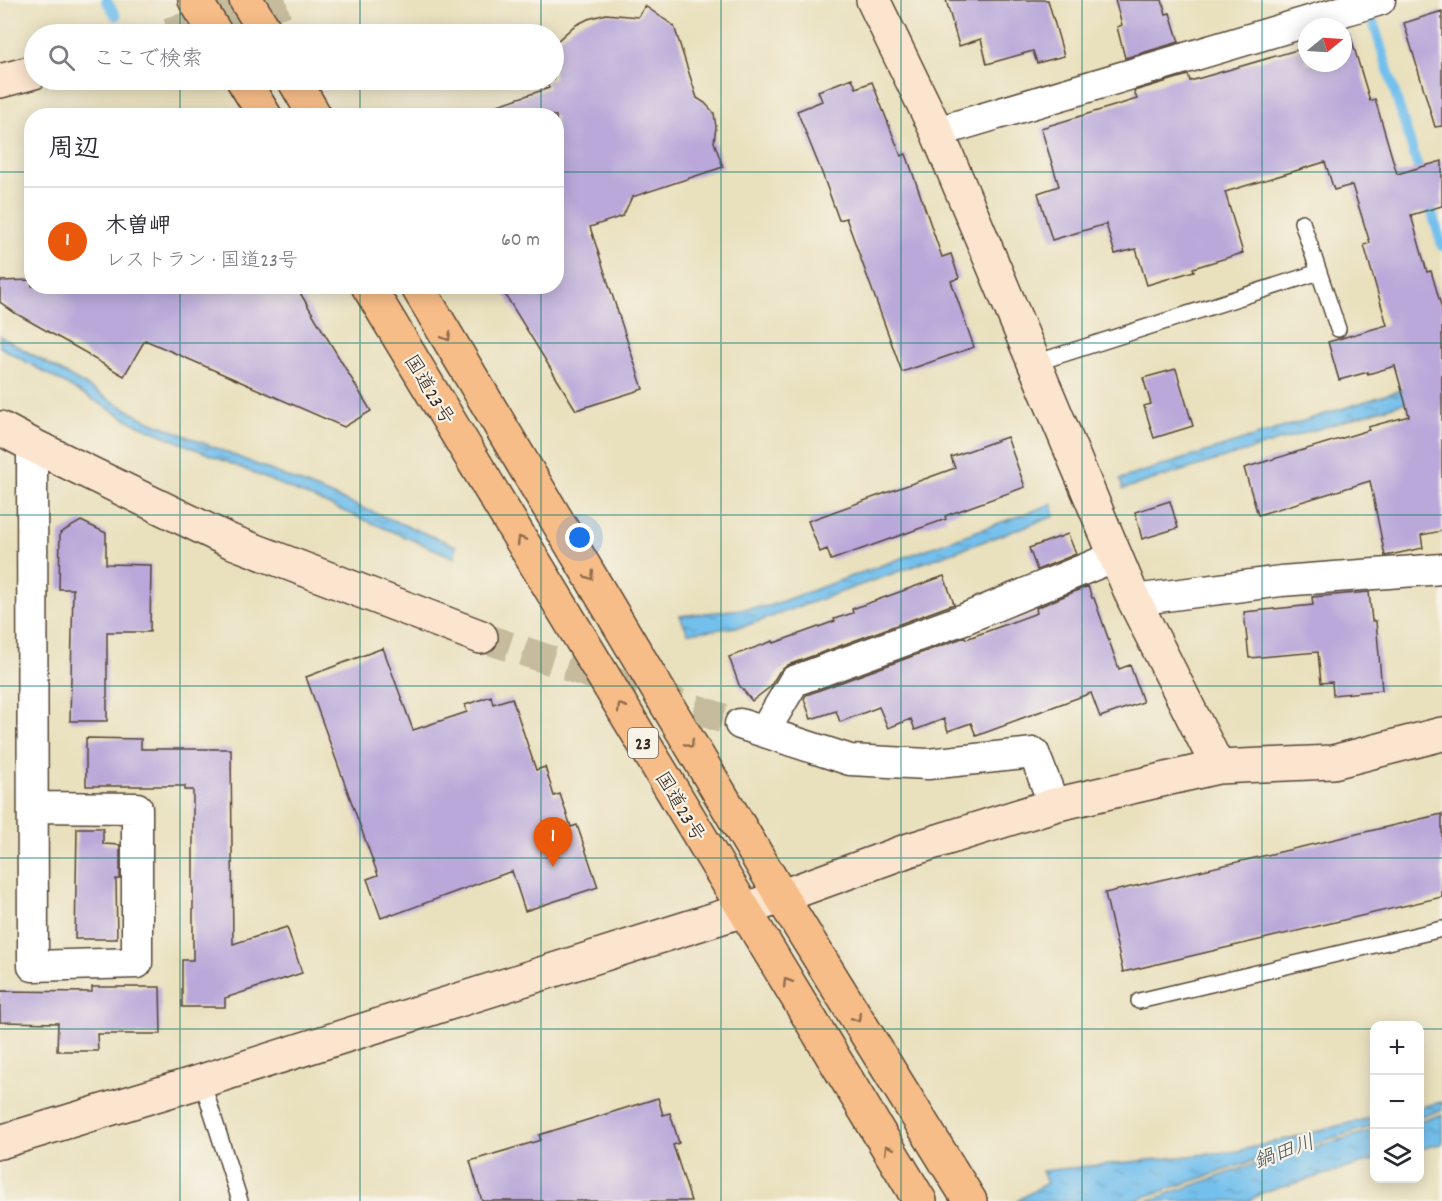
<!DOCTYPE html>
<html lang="ja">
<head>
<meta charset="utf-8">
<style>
  body { margin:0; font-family:Dekko,"Klee One",sans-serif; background:#f2f2f3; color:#2b2b33 }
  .controls { position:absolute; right:18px; bottom:18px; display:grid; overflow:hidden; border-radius:12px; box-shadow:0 3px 15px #0003 }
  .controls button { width:54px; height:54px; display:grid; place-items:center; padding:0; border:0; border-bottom:2px solid #e1e1e2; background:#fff; color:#2b2b33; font:30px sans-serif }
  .compass { position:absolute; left:1298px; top:18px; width:54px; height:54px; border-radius:50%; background:#fff; box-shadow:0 3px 15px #0003; rotate:72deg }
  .you { position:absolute; left:580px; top:538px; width:21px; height:21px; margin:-15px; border:4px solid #fff; border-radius:50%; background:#1a73e8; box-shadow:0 0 0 9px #1a73e833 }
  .badge { display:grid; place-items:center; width:39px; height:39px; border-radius:50%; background:#ea580c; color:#fff; font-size:20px; font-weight:700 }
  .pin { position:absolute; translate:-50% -50px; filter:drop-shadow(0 2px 3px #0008) }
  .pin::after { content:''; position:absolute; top:32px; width:21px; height:18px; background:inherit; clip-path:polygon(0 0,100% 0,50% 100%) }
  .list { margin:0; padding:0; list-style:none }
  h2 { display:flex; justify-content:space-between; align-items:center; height:78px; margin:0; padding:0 24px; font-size:26px }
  h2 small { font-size:20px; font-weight:400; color:#7c7c81 }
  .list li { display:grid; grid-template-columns:39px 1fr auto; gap:18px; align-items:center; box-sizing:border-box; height:108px; padding:0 24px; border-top:2px solid #e1e1e2 }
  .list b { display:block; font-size:22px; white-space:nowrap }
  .list p { margin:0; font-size:20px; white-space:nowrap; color:#7c7c81 }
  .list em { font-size:20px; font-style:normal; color:#7c7c81 }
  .icon { flex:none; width:33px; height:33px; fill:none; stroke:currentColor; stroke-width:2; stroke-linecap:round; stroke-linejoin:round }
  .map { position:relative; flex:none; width:1442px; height:1201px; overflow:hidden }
  .search { position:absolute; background:#fff; box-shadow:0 3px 15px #0003; left:24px; top:24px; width:540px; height:66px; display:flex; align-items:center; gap:15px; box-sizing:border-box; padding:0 21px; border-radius:33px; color:#7c7c81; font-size:22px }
  .panel { position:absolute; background:#fff; box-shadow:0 3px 15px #0003; left:24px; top:108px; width:540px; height:186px; border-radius:24px }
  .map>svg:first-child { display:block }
</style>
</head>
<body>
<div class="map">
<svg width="1442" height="1201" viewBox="0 0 1442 1201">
  <defs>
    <pattern id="water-ripples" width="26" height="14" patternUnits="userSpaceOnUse" patternTransform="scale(1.5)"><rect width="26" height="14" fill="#73c0ed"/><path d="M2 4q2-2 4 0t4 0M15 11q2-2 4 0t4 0" fill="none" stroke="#609cbf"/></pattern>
  </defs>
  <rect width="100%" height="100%" fill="#f7f3e8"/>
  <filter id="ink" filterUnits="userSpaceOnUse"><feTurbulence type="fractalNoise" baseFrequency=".0167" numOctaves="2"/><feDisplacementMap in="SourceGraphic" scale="12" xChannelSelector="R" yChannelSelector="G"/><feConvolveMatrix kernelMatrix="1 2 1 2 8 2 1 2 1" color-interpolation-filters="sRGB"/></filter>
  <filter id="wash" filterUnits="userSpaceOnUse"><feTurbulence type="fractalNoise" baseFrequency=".008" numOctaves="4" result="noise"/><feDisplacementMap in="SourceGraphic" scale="24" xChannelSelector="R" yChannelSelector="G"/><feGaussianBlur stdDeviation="1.35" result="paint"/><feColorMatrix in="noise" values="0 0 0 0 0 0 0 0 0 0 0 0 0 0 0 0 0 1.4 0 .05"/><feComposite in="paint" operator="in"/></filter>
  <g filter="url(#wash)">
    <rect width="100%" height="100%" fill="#e9e0bd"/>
    <path fill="url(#water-ripples)" stroke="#577586" stroke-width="1.5" d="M 0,336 L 140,417 L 456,546 L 455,558 L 134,423 L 0,347 Z
      M 1442,377 L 1442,391 L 1123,489 L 1120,479 Z
      M 1052,504 L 1055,516 L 745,626 L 688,633 L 680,616 L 769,606 Z
      M 1442,1102 L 1442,1111 L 1420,1116 L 1420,1107 Z
      M 1442,1115 L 1442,1144 L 1420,1149 L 1420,1120 Z
      M 1374,1117 L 1374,1126 L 1256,1160 L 1132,1201 L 1017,1201 L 1047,1183 L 1042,1171 L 1238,1151 Z
      M 1374,1130 L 1374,1160 L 1262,1193 L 1248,1201 L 1147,1201 L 1258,1163 Z"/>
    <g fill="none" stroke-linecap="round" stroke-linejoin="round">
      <path stroke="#73c0ed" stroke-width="10" d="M 106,0 L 116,16
        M 1372,18 L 1422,181
        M 1427,196 L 1442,246"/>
    </g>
    <g id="blocks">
      <path fill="#b9a8d9" d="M 946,0 L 1048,0 L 1064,56 L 1037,63 L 1033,51 L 987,64 L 981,39 L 959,46 Z
        M 1115,0 L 1162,0 L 1166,14 L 1170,13 L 1179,42 L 1125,58 L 1117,27 L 1122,25 Z
        M 645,6 L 674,26 L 697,98 L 705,103 L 714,113 L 716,127 L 714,142 L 723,167 L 632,197 L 623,216 L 590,227 L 643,389 L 576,410 L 500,286 L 556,286 L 556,116 L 484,116 L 483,110 L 549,88 L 546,80 L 554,80 L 554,52 L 556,42 L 574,26 L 588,19 L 606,14 L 638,17 Z
        M 1442,11 L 1442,126 L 1435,127 L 1404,23 Z
        M 1350,34 L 1370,101 L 1375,99 L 1397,174 L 1442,161 L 1442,206 L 1411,215 L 1427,272 L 1431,271 L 1442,309 L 1442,531 L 1421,535 L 1423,548 L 1385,556 L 1370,481 L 1258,515 L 1244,468 L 1369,430 L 1368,427 L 1409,416 L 1395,366 L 1368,374 L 1368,372 L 1339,380 L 1328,342 L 1387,325 L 1364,245 L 1370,243 L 1352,185 L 1334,190 L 1325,162 L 1225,192 L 1243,253 L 1193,268 L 1194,271 L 1147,285 L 1136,249 L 1115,254 L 1106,224 L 1052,240 L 1038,193 L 1059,186 L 1041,128 L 1137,99 L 1134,91 L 1188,75 L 1190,81 L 1307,47 L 1307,63 L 1343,63 L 1343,36 Z
        M 852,78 L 856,88 L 872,82 L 901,156 L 906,154 L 942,257 L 951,254 L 959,278 L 951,281 L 974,347 L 902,372 L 846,218 L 839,220 L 822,173 L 797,111 L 822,101 L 818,91 Z
        M 32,280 L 32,286 L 296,286 L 371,411 L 344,427 L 145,340 L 124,376 L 89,356 L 88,354 L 15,313 L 0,302 L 0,281 Z
        M 1176,369 L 1193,426 L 1154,438 L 1144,406 L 1151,404 L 1143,378 Z
        M 1007,437 L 1025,487 L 945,516 L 946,519 L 831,560 L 827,549 L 820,552 L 808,521 L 955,468 L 951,457 Z
        M 1170,501 L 1178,528 L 1142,539 L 1135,512 Z
        M 81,521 L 106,533 L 106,564 L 151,565 L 150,632 L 107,632 L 107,721 L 70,721 L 73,589 L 59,589 L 60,533 Z
        M 1068,534 L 1076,554 L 1037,570 L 1029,548 Z
        M 944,576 L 954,604 L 788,665 L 779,672 L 770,687 L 752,701 L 739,685 L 729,657 L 773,641 L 774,643 L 835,621 L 834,619 L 853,613 L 852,609 Z
        M 1088,586 L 1092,598 L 1094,598 L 1119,669 L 1130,665 L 1143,702 L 1100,717 L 1091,693 L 1006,724 L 1006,725 L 976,736 L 971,723 L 948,731 L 944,719 L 915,730 L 911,719 L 888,728 L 879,707 L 840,722 L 836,711 L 811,719 L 804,699 L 806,695 L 965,637 L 966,639 L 1037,613 L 1036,608 Z
        M 1369,592 L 1372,621 L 1376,621 L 1382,690 L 1333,695 L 1332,682 L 1321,683 L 1318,652 L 1249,658 L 1244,612 L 1313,605 L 1312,597 Z
        M 383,648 L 413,730 L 467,712 L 465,705 L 491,696 L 493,704 L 512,698 L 536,770 L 545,767 L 554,796 L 560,794 L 571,827 L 577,825 L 598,887 L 525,911 L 512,871 L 393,915 L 392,914 L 381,918 L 367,879 L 378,875 L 306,677 Z
        M 86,738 L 141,739 L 141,749 L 231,749 L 233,944 L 287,927 L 302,973 L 225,998 L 225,1007 L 182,1007 L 182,960 L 193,960 L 193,790 L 185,790 L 185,786 L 86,786 Z
        M 1442,814 L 1442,897 L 1123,972 L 1105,893 Z
        M 77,828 L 103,828 L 103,844 L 120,845 L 120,879 L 116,879 L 117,939 L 75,939 Z
        M 92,987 L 160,987 L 161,1034 L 97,1034 L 98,1051 L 57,1051 L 58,1023 L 0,1022 L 0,991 L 92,992 Z
        M 658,1098 L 663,1115 L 670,1113 L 679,1143 L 673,1145 L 691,1201 L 482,1201 L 470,1161 L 541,1140 L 539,1135 Z"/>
    </g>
  </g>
  <g filter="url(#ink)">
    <use href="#blocks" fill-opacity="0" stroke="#554536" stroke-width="1.5"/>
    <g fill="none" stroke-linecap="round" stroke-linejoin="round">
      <path stroke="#c6bc9d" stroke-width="30" stroke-dasharray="30 15" stroke-linecap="butt" d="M 481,637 L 740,724"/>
      <path stroke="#c6bc9d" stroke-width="33" stroke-dasharray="33 16" stroke-linecap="butt" d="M 168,34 L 286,0"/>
      <defs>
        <path id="lane" d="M 1302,222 L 1338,329
          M 1035,363 L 1319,272
          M 1139,1001 L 1442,929
          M 202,1081 L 240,1201"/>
        <path id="street" d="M 937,132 L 1380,0
          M 32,445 L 33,966 L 137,963 L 137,808 L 33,807
          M 1134,600 L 1281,581 L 1442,569
          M 740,724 L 850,760 L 928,764 L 1034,753 L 1054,805
          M 764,732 L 794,681 L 964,619 L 1116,556"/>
        <path id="secondary" d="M 873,0 L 937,132 L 1134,600 L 1218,767
          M 0,81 L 34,72
          M 0,428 L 32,445 L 230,541 L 481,637
          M 0,1142 L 202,1081 L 744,910 L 909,850 L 1054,805 L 1218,767 L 1333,762 L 1442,734"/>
        <path id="highway" d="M 195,0 L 216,34
          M 246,0 L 267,34
          M 243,80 L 265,116
          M 294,80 L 315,116
          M 368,286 L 920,1201
          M 417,286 L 781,896 L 970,1201"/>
      </defs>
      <use href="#lane" stroke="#554536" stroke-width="18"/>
      <use href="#street" stroke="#554536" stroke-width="33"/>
      <use href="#secondary" stroke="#554536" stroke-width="36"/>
      <use href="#highway" stroke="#554536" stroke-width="36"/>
      <use href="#lane" stroke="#fff" stroke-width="15"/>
      <use href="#street" stroke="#fff" stroke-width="30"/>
      <use href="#secondary" stroke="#fce5cf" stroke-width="33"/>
      <use href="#highway" stroke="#f7bd88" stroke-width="33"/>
    </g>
    <defs><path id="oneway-chevron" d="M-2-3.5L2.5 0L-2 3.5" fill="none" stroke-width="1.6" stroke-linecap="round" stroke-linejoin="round" transform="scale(1.5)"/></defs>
    <g stroke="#906c4e">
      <use href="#oneway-chevron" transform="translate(447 337) rotate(59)"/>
      <use href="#oneway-chevron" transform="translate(521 540) rotate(-121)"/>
      <use href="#oneway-chevron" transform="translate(590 576) rotate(59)"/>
      <use href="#oneway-chevron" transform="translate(621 707) rotate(-121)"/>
      <use href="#oneway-chevron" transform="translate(690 744) rotate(59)"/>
      <use href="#oneway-chevron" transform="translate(787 982) rotate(-121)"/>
      <use href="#oneway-chevron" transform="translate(857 1018) rotate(58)"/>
      <use href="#oneway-chevron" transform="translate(888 1149) rotate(-121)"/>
    </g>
  </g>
  <path fill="none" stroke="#0f766e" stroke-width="1.5" stroke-opacity="0.55" d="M 180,0 L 180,34M 360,0 L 360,34M 541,0 L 541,34M 721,0 L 721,1201M 901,0 L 901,1201M 1082,0 L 1082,1201M 1262,0 L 1262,1201M 180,80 L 180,116M 360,80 L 360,116M 541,80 L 541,116M 0,172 L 32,172M 556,172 L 1442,172M 180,286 L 180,1201M 360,286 L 360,1201M 541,286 L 541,1201M 0,343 L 1442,343M 0,515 L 1442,515M 0,686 L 1442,686M 0,858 L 1442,858M 0,1029 L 1374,1029M 1420,1029 L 1442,1029"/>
  <g text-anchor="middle" stroke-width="4.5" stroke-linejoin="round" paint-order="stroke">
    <rect fill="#f7f3e8" stroke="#73665b" stroke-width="1.5" x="628" y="728" width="30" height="30" rx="4.5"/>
    <g font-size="18" font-weight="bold" fill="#3b2a1e">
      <text x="643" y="749">23</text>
    </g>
    <g font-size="20" fill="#3b2a1e" stroke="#f7f3e8">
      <text transform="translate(430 389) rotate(59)" y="7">国道23号</text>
      <text transform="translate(681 806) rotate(59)" y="7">国道23号</text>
    </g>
    <g font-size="21" font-style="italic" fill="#4c575c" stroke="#f7f3e8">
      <text transform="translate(1284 1151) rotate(-20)" y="7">鍋田川</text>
    </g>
  </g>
</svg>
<div class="controls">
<button>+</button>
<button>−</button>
<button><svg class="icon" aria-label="layers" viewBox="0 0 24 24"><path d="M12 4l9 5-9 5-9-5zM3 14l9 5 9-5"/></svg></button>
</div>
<svg class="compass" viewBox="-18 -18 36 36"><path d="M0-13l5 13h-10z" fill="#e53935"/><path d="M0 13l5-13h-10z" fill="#7c7c81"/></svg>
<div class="you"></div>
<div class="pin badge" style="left:553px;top:867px">1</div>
<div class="search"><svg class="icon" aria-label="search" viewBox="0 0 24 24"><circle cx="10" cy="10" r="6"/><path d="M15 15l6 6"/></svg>ここで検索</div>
<section class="panel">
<h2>周辺<small></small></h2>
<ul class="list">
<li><span class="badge">1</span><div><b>木曽岬</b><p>レストラン · 国道23号</p></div><em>60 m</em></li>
</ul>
</section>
</div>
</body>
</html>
